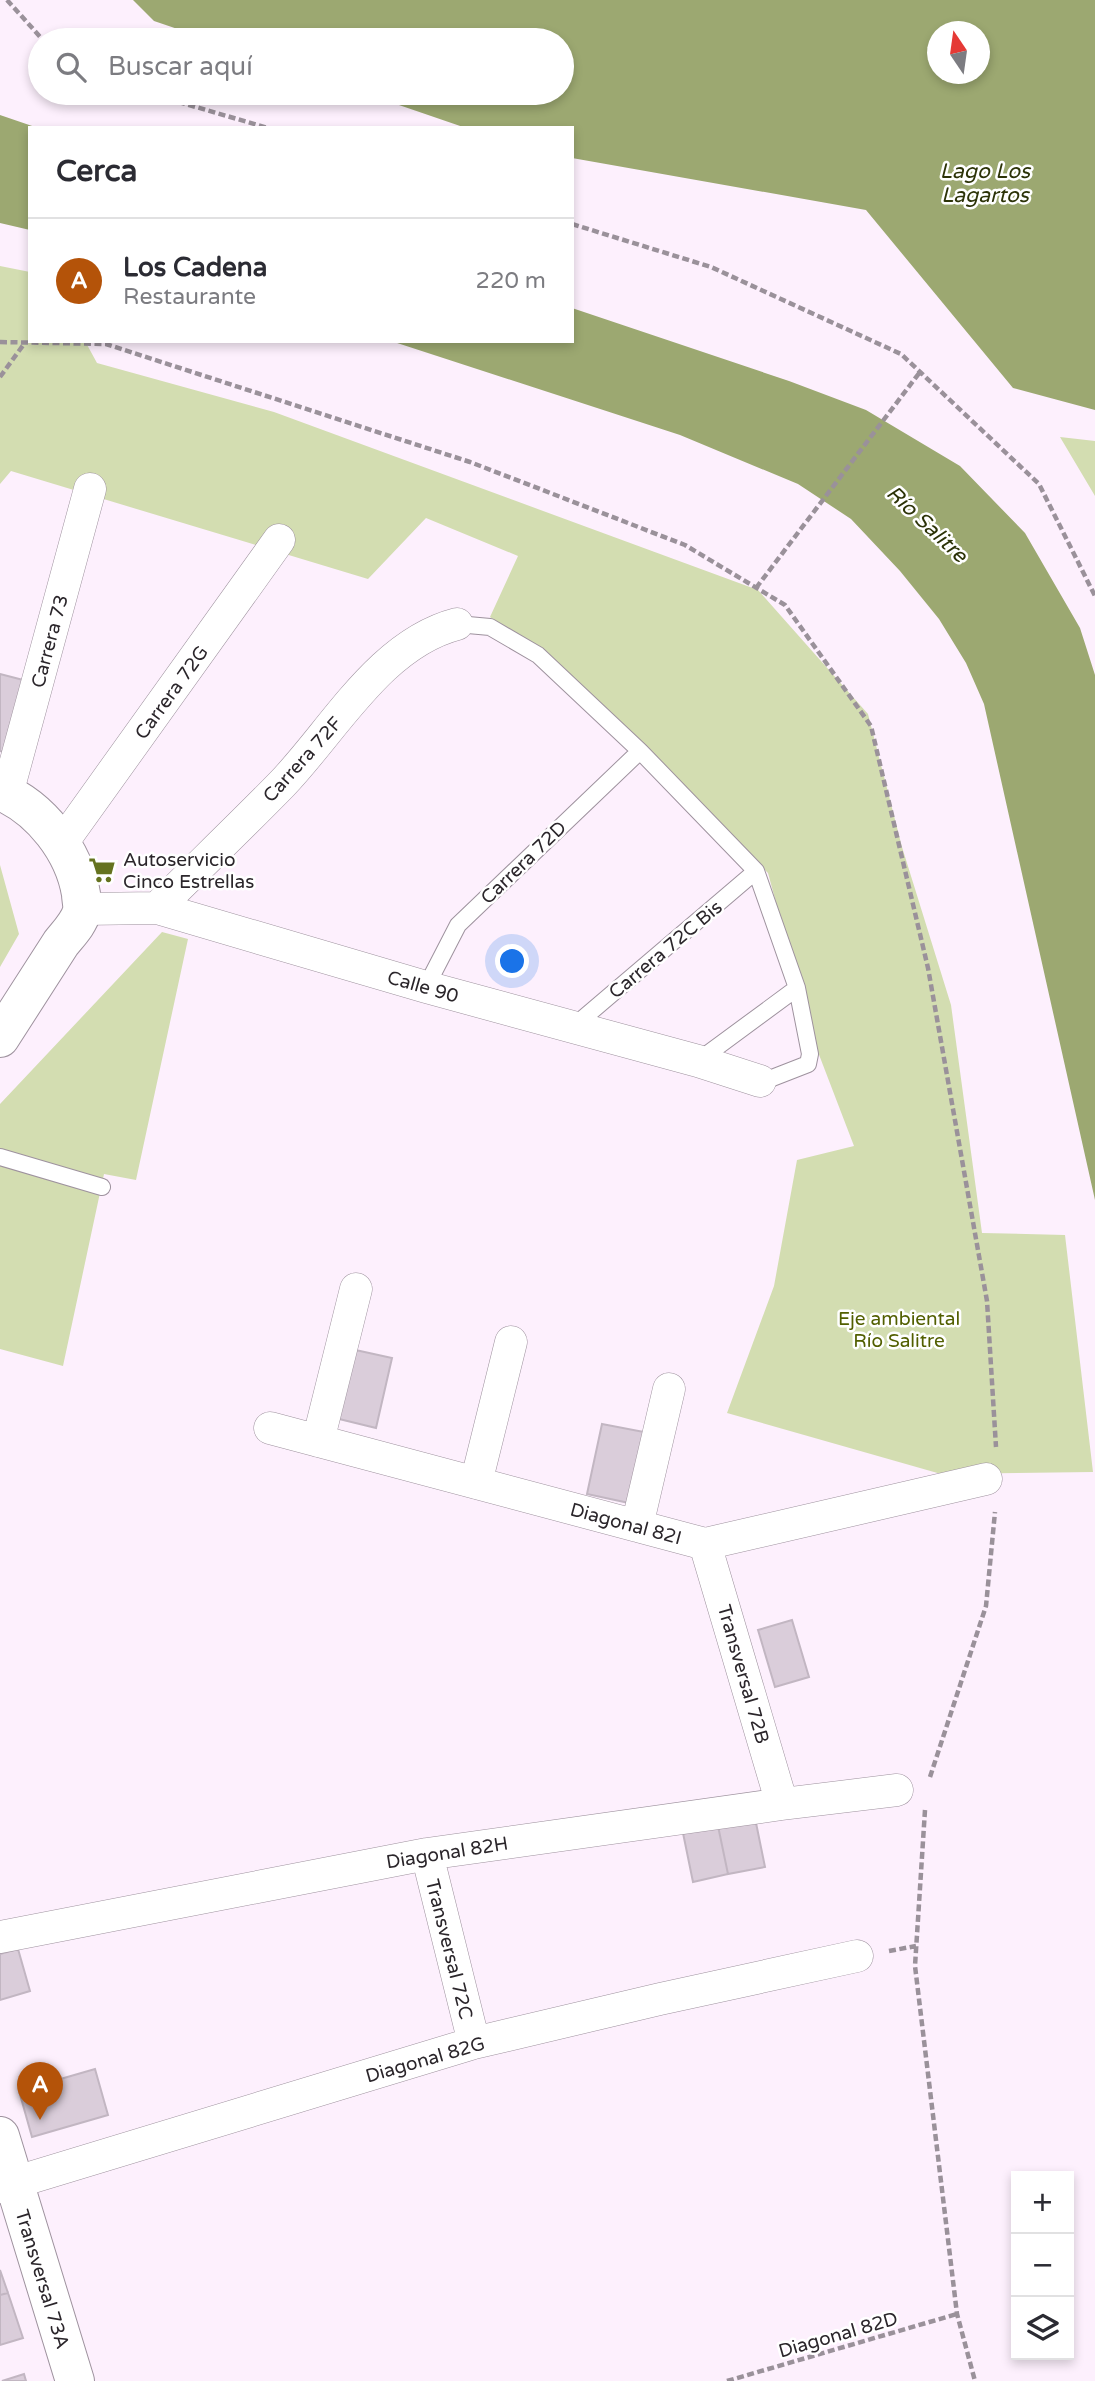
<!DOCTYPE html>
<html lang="es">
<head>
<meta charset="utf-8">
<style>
  body { margin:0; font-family:"Varela Round",sans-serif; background:#f2f2f3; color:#2b2b33 }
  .controls { position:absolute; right:21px; bottom:21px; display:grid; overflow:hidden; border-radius:0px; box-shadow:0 4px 10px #0003 }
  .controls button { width:63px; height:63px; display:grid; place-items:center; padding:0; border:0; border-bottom:2px solid #e1e1e2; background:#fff; color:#2b2b33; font:35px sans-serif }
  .compass { position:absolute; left:927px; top:21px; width:63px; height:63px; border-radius:50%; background:#fff; box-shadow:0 4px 10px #0003; rotate:347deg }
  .you { position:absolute; left:513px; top:962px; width:24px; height:24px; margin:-18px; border:5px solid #fff; border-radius:50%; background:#1a73e8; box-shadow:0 0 0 10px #1a73e833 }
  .badge { display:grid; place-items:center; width:46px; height:46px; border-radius:50%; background:#b45309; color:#fff; font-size:23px; font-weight:700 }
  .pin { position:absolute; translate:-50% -58px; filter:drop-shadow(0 2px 4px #0008) }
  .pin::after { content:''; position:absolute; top:37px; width:24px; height:21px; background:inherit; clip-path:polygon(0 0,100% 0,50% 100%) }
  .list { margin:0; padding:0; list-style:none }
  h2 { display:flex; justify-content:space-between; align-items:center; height:91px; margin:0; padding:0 28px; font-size:30px }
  h2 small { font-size:23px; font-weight:400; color:#7c7c81 }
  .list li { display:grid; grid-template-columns:46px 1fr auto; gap:21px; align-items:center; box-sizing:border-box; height:126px; padding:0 28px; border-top:2px solid #e1e1e2 }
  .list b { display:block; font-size:26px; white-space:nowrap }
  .list p { margin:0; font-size:23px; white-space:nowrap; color:#7c7c81 }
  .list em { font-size:23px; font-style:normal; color:#7c7c81 }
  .icon { flex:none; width:38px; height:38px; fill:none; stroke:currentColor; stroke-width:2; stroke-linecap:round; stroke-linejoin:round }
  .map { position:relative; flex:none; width:1095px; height:2381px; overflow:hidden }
  .search { position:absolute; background:#fff; box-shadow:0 4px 10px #0003; left:28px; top:28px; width:546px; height:77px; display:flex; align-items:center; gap:18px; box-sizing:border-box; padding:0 24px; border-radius:38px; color:#7c7c81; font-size:26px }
  .panel { position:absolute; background:#fff; box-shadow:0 4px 10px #0003; left:28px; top:126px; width:546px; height:217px; border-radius:0px }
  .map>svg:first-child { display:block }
</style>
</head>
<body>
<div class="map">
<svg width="1095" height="2381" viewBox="0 0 1095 2381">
  <rect width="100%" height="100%" fill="#fdf0fd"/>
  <path fill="#d3ddb1" d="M 0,266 L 30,272 L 30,341 L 85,341 L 97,363 L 274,412 L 758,590 L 868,714 L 902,847 L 951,1005 L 982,1233 L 1065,1235 L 1093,1472 L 941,1474 L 727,1413 L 774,1286 L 797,1160 L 854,1146 L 813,1039 L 768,873 L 600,703 L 490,617 L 518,556 L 426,518 L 368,579 L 11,471 L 0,484 Z
    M 1060,437 L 1095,441 L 1095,496 Z
    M 0,865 L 19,934 L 0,967 Z
    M 162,932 L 188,939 L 136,1180 L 104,1174 L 63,1366 L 0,1349 L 0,1104 Z"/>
  <path fill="#9ca871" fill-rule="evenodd" d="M 133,0 L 1095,0 L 1095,410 L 1013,388 L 866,210 L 572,158 L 572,128 L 466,128 L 364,93 L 562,93 L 562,40 L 210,40 L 154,21 ZM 937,32 L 979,32 L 979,74 L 937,74 Z
    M 0,115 L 38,128 L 30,128 L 30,230 L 0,223 Z
    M 572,308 L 789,381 L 866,410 L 960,466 L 1025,533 L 1080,628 L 1095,675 L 1095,1200 L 984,704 L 966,663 L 939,619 L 900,571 L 851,519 L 798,484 L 680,435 L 391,341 L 572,341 Z"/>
  <path fill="#dacdda" stroke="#c2b6c2" stroke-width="2" d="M 0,674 L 27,681 L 7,753 L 0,751 Z
    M 351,1349 L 392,1358 L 376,1428 L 335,1418 Z
    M 602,1424 L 644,1432 L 629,1503 L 587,1494 Z
    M 792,1620 L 809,1677 L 775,1687 L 758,1630 Z
    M 755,1818 L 765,1867 L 728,1874 L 718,1826 Z
    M 718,1826 L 728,1874 L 693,1882 L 683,1833 Z
    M 18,1949 L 30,1991 L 0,2000 L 0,1954 Z
    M 95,2069 L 108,2115 L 32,2137 L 19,2091 Z
    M 0,2270 L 8,2293 L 0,2295 Z
    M 8,2293 L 23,2338 L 0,2345 L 0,2295 Z
    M 24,2374 L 26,2381 L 2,2381 Z"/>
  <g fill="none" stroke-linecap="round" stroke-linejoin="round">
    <defs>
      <path id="service" d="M 457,624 L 490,627 L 538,655 L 640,751 L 756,871 L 797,988 L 810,1054 L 808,1064 L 767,1080 L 760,1081
        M 426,987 L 458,925 L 640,751
        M 573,1027 L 756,871
        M 698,1061 L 797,988
        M 0,1157 L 102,1187"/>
      <path id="minor" d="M 7,794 L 90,489
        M 62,843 L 279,540
        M 157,908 C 198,867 241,826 282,784 C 334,730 380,644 457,624
        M 83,909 L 157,908 L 426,987 L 698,1061 L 760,1081
        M 270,1428 L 705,1544 L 986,1479
        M 318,1441 L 356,1289
        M 476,1483 L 511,1342
        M 637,1526 L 669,1389
        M 705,1544 L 782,1804
        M 427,1854 L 474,2043
        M 0,1937 L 427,1854 L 782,1804 L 897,1790
        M 0,2187 L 474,2043 L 660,1999 L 857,1956"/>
      <path id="tertiary" d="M 0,791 C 41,808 74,851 81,894 C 81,899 83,906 82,911 C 79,923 69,933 61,943 L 0,1038
        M 0,2136 L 75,2381"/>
    </defs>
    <use href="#service" stroke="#9e929e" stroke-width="18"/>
    <use href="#minor" stroke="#9e929e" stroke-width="33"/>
    <use href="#tertiary" stroke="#9e929e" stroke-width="40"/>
    <path stroke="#9a919a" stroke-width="4.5" stroke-dasharray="7 3.5" stroke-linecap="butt" d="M 7,0 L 43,40
      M 148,93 L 268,128
      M 572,224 L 711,267 L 901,354 L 1039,484 L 1095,596
      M 0,342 L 106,344 L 470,462 L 685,545 L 785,605 L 871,726 L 928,968 L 987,1301 L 996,1447
      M 0,377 L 24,344
      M 756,588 L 920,372
      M 930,1777 L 986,1606 L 995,1512
      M 925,1810 L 915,1966 L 957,2314 L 975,2381
      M 889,1951 L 916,1946
      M 727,2381 L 957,2314"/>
    <use href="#service" stroke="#fff" stroke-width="16"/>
    <use href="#minor" stroke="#fff" stroke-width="32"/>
    <use href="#tertiary" stroke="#fff" stroke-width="38"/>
  </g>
  <defs>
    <symbol id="supermarket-bare" viewBox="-9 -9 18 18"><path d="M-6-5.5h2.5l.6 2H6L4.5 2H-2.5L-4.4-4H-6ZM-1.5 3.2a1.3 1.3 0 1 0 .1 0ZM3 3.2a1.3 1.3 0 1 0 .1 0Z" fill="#65731f" stroke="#fff" stroke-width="2.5" paint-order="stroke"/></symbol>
  </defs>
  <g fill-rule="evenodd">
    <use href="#supermarket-bare" x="83" y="851" width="38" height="38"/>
  </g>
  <g text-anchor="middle" stroke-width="5" stroke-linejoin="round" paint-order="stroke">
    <g font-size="19" fill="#2b262b" stroke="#fff">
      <text transform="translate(49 641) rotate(-75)" y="7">Carrera 73</text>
      <text transform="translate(171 692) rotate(-54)" y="7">Carrera 72G</text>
      <text transform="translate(302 759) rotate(-48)" y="7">Carrera 72F</text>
      <text transform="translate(523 862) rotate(-44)" y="7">Carrera 72D</text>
      <text transform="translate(665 949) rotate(-40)" y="7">Carrera 72C Bis</text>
      <text transform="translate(423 986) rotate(16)" y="7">Calle 90</text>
      <text transform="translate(626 1523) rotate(15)" y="7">Diagonal 82I</text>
      <text transform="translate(744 1674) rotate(74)" y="7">Transversal 72B</text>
      <text transform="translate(447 1852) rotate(-9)" y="7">Diagonal 82H</text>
      <text transform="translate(450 1949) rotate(76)" y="7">Transversal 72C</text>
      <text transform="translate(425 2059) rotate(-16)" y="7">Diagonal 82G</text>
      <text transform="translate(43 2279) rotate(73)" y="7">Transversal 73A</text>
      <text transform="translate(838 2334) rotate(-16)" y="7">Diagonal 82D</text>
    </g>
    <g font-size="19" fill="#2b262b" stroke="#fff" text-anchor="start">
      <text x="123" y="866">Autoservicio<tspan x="123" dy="22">Cinco Estrellas</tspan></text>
    </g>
    <g font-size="19" fill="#525f01" stroke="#fff">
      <text x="899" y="1325">Eje ambiental<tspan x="899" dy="22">Río Salitre</tspan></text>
    </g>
    <g font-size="21" font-style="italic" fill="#2c3307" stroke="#fff">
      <text x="985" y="178">Lago Los<tspan x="985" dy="24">Lagartos</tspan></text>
      <text transform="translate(927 524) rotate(43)" y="7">Río Salitre</text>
    </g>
  </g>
</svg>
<div class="controls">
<button>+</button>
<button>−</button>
<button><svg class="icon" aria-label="layers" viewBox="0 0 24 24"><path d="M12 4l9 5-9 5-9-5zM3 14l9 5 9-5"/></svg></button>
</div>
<svg class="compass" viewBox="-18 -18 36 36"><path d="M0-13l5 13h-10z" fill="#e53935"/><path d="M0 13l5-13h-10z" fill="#7c7c81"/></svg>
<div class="you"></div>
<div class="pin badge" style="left:40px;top:2120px">A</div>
<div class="search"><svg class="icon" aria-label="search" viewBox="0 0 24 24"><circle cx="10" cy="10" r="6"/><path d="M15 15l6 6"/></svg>Buscar aquí</div>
<section class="panel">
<h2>Cerca<small></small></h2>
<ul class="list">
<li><span class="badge">A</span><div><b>Los Cadena</b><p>Restaurante</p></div><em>220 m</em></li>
</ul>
</section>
</div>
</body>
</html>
